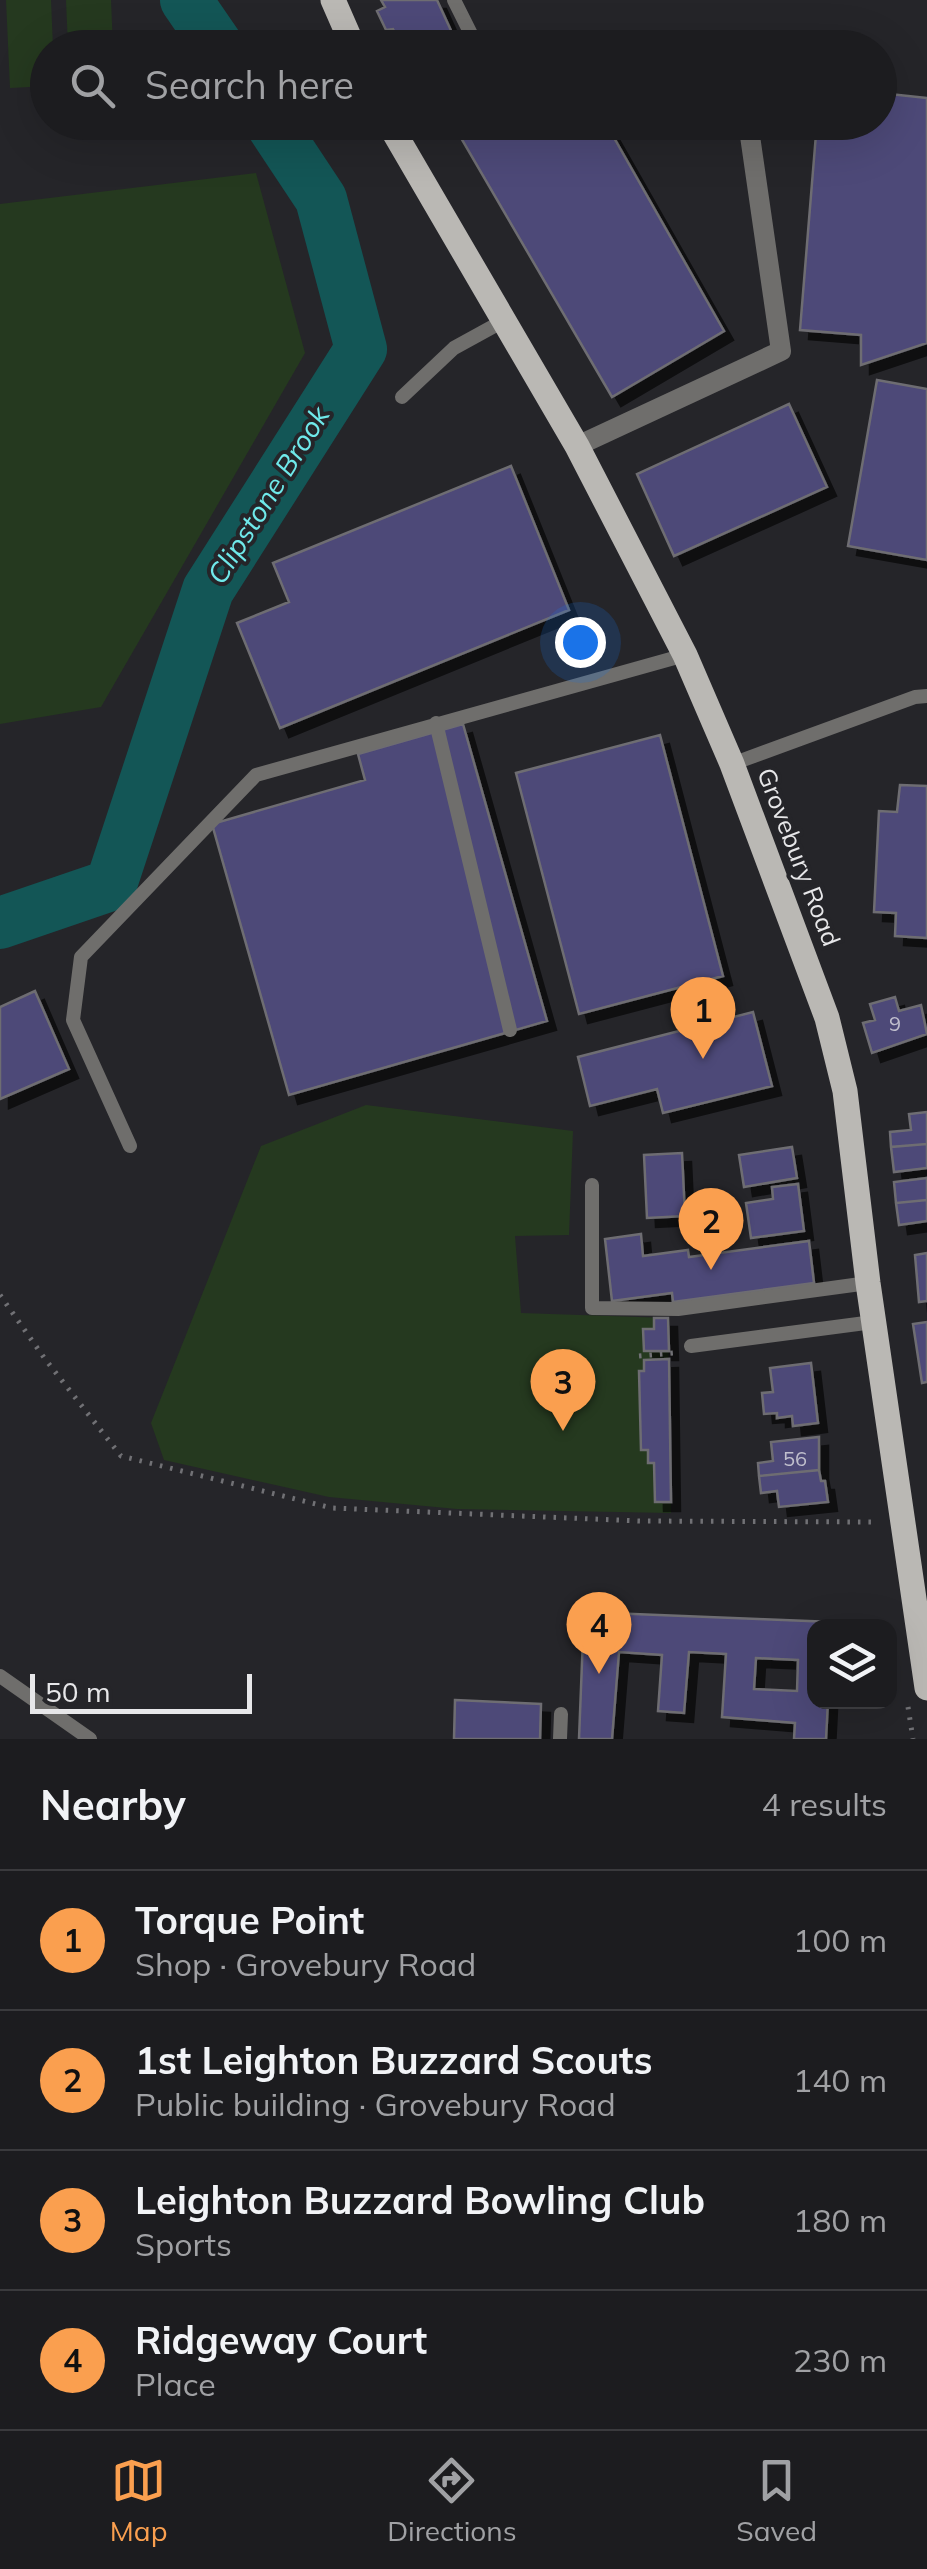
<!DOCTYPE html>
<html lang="en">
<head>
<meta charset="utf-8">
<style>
  body { margin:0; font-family:Mulish,sans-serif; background:#252528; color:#f1f3f6 }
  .controls { position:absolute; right:30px; bottom:30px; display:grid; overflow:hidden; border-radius:20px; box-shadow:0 10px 40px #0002 }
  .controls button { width:90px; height:90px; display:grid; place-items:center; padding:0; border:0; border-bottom:2px solid #3a3a3d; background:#1c1c1f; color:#f1f3f6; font:50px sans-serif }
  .scale { position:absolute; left:30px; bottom:25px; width:222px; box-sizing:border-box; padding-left:10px; border:5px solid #e7e7e9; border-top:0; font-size:28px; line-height:35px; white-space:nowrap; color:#e7e7e9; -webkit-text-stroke:8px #252529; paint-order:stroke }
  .you { position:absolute; left:580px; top:642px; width:35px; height:35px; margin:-25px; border:8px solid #fff; border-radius:50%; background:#1a73e8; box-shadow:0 0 0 15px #1a73e833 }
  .badge { display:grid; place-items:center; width:65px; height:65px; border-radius:50%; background:#fa9f4f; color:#111; font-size:32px; font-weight:700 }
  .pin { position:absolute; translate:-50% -82px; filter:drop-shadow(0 2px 5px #0008) }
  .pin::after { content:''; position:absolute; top:52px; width:35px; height:30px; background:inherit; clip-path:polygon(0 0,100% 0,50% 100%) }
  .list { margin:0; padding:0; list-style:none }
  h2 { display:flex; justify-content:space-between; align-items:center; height:130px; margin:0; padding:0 40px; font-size:42px }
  h2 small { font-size:32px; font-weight:400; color:#a0a1a4 }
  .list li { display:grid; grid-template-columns:65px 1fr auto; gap:30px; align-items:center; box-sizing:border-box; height:140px; padding:0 40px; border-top:2px solid #3a3a3d }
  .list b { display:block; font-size:38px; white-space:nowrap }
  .list p { margin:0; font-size:32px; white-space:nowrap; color:#a0a1a4 }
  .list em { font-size:32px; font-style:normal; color:#a0a1a4 }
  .icon { flex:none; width:55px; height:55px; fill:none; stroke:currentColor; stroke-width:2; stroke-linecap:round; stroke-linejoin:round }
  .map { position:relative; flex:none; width:927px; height:1739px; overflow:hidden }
  .search { position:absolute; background:#1c1c1f; box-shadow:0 10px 40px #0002; left:30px; right:30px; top:30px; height:110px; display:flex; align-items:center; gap:25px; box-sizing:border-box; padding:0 35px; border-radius:55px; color:#a0a1a4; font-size:38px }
  .sheet { height:690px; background:#1c1c1f }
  nav { display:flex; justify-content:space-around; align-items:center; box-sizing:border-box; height:140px; border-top:2px solid #3a3a3d; background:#1c1c1f; font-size:28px; color:#a0a1a4 }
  nav a { display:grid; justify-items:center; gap:5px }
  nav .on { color:#fa9f4f }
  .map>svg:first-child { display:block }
</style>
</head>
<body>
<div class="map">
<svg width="927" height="1739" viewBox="0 0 927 1739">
  <defs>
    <filter id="shadow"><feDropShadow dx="9" dy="9" stdDeviation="0" flood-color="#0009"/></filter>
  </defs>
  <rect width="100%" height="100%" fill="#252529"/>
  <path fill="#25391f" d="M 6,0 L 51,0 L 53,47 L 48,48 L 47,86 L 10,88 Z
    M 66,0 L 111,0 L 113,47 L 68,47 Z
    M 256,173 L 305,353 L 101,707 L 0,724 L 0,204 Z
    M 366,1105 L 573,1131 L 569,1235 L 515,1236 L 521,1313 L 668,1318 L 671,1513 L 457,1509 L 329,1497 L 164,1460 L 151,1423 L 261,1146 Z"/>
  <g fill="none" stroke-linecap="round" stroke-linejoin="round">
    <path stroke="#135656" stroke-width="52" d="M 186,0 L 219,48
      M 0,923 L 111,885 L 208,590 L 361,349 L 321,199 L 270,122"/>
  </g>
  <path fill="#4d4878" stroke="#6e6d72" stroke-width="2.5" fill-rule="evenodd" filter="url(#shadow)" d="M 381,0 L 437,0 L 459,48 L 402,48 L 393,29 L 386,30 L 377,11 L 385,7 Z
    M 880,93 L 927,98 L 927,343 L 861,365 L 861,335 L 800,330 L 817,122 L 880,122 Z
    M 487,122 L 605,122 L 724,331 L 612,397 L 461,138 Z
    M 877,380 L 927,389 L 927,560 L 848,546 Z
    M 789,404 L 827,487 L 674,556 L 637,474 Z
    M 511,466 L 569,610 L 280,728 L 237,623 L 289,602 L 273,563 Z
    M 463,724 L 547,1021 L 289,1095 L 212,824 L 365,780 L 358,754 Z
    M 660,735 L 723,976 L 579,1014 L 516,773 Z
    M 900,785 L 927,786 L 927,938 L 895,936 L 896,913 L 874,912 L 879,811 L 897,812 Z
    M 35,991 L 69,1069 L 0,1099 L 0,1007 Z
    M 895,997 L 899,1011 L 921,1005 L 927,1034 L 872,1053 L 863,1023 L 875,1020 L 870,1004 Z
    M 753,1012 L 772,1086 L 663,1113 L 657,1089 L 590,1106 L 578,1057 Z
    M 927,1112 L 927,1144 L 891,1147 L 890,1132 L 911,1130 L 909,1114 Z
    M 927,1144 L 927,1168 L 894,1172 L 891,1147 Z
    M 792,1147 L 797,1178 L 744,1187 L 739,1155 Z
    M 682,1153 L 685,1216 L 647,1218 L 644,1155 Z
    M 927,1178 L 927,1200 L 896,1203 L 894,1182 Z
    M 798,1184 L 804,1231 L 751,1238 L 746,1203 L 773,1199 L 772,1187 Z
    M 927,1200 L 927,1221 L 899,1225 L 896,1203 Z
    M 641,1234 L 643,1256 L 688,1250 L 689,1257 L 809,1241 L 814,1283 L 673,1302 L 672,1293 L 612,1301 L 605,1239 Z
    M 927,1253 L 927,1301 L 919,1302 L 915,1255 Z
    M 654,1318 L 668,1318 L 669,1351 L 644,1351 L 643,1329 L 654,1329 Z
    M 927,1322 L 927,1382 L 922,1383 L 913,1324 Z
    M 669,1359 L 671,1502 L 655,1502 L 654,1463 L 648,1463 L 648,1450 L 641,1450 L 639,1371 L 644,1371 L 644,1360 Z
    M 811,1363 L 818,1423 L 793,1426 L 792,1416 L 777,1418 L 777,1413 L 764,1414 L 762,1393 L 773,1392 L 770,1368 Z
    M 819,1437 L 819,1470 L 759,1476 L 758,1463 L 773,1461 L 771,1442 Z
    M 819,1470 L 821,1481 L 825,1481 L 828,1502 L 779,1507 L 777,1491 L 761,1493 L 759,1476 Z
    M 584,1612 L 832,1622 L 831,1626 L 814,1626 L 814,1701 L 828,1701 L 826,1739 L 794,1739 L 795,1723 L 722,1717 L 726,1654 L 689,1652 L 684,1713 L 658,1711 L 662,1655 L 619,1652 L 612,1739 L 579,1739 ZM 756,1658 L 798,1660 L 797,1691 L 754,1689 Z
    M 455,1700 L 541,1704 L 540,1739 L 454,1739 Z"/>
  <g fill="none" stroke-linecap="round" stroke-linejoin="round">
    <path stroke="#717175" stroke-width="5" stroke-dasharray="2.5 8" stroke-linecap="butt" d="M 0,1295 L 45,1359 L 121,1456 L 332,1508 L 640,1521 L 875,1522
      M 639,1356 L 674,1353
      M 908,1707 L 913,1739"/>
    <path stroke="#6f6e6c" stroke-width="14" d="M 454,0 L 478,48
      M 402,397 L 454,348 L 505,320
      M 436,723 L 510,1030
      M 732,764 L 915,697 L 927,696
      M 130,1146 L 73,1020 L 81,957 L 256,775 L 685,655
      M 592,1185 L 592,1308 L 678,1309 L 868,1283
      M 691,1346 L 873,1322
      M 0,1676 L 90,1739
      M 560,1739 L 561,1714"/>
    <path stroke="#6f6e6c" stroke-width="20" d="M 577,446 L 781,351 L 748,122"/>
    <path stroke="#bab8b4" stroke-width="25" d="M 333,0 L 354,48
      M 388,122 L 577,446 L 685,655 L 732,764 L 827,1018 L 845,1091 L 868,1283 L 927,1688"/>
  </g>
  <g text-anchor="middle" stroke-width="8" stroke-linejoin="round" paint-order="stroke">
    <g font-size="20" fill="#c0bfcd">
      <text x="895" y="1031">9</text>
      <text x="795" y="1466">56</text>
    </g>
    <g font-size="25" fill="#e7e7e9" stroke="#252529">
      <text transform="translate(799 857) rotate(69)" y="9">Grovebury Road</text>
    </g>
    <g font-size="28" font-style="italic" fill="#6fe9ea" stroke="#252529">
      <text transform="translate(268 495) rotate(-58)" y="10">Clipstone Brook</text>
    </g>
  </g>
</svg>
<div class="controls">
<button><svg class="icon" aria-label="layers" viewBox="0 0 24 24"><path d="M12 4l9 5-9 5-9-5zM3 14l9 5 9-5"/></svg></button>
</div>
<div class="scale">50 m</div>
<div class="you"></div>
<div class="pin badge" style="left:703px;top:1059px">1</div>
<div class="pin badge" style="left:711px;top:1270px">2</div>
<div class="pin badge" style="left:563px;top:1431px">3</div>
<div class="pin badge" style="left:599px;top:1674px">4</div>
<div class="search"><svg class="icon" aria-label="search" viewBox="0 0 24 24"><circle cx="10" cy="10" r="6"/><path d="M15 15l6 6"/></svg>Search here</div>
</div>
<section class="sheet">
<h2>Nearby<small>4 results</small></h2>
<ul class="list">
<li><span class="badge">1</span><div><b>Torque Point</b><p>Shop · Grovebury Road</p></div><em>100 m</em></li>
<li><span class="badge">2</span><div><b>1st Leighton Buzzard Scouts</b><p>Public building · Grovebury Road</p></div><em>140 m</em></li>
<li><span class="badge">3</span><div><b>Leighton Buzzard Bowling Club</b><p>Sports</p></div><em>180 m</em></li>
<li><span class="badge">4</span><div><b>Ridgeway Court</b><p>Place</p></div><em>230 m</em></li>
</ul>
</section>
<nav>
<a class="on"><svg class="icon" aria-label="map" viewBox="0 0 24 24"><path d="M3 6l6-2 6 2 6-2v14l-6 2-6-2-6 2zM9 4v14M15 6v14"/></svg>Map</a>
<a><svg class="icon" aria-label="directions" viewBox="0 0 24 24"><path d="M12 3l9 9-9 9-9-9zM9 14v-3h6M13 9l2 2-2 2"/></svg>Directions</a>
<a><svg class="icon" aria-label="saved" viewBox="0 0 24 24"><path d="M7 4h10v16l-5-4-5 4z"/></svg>Saved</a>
</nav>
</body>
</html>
